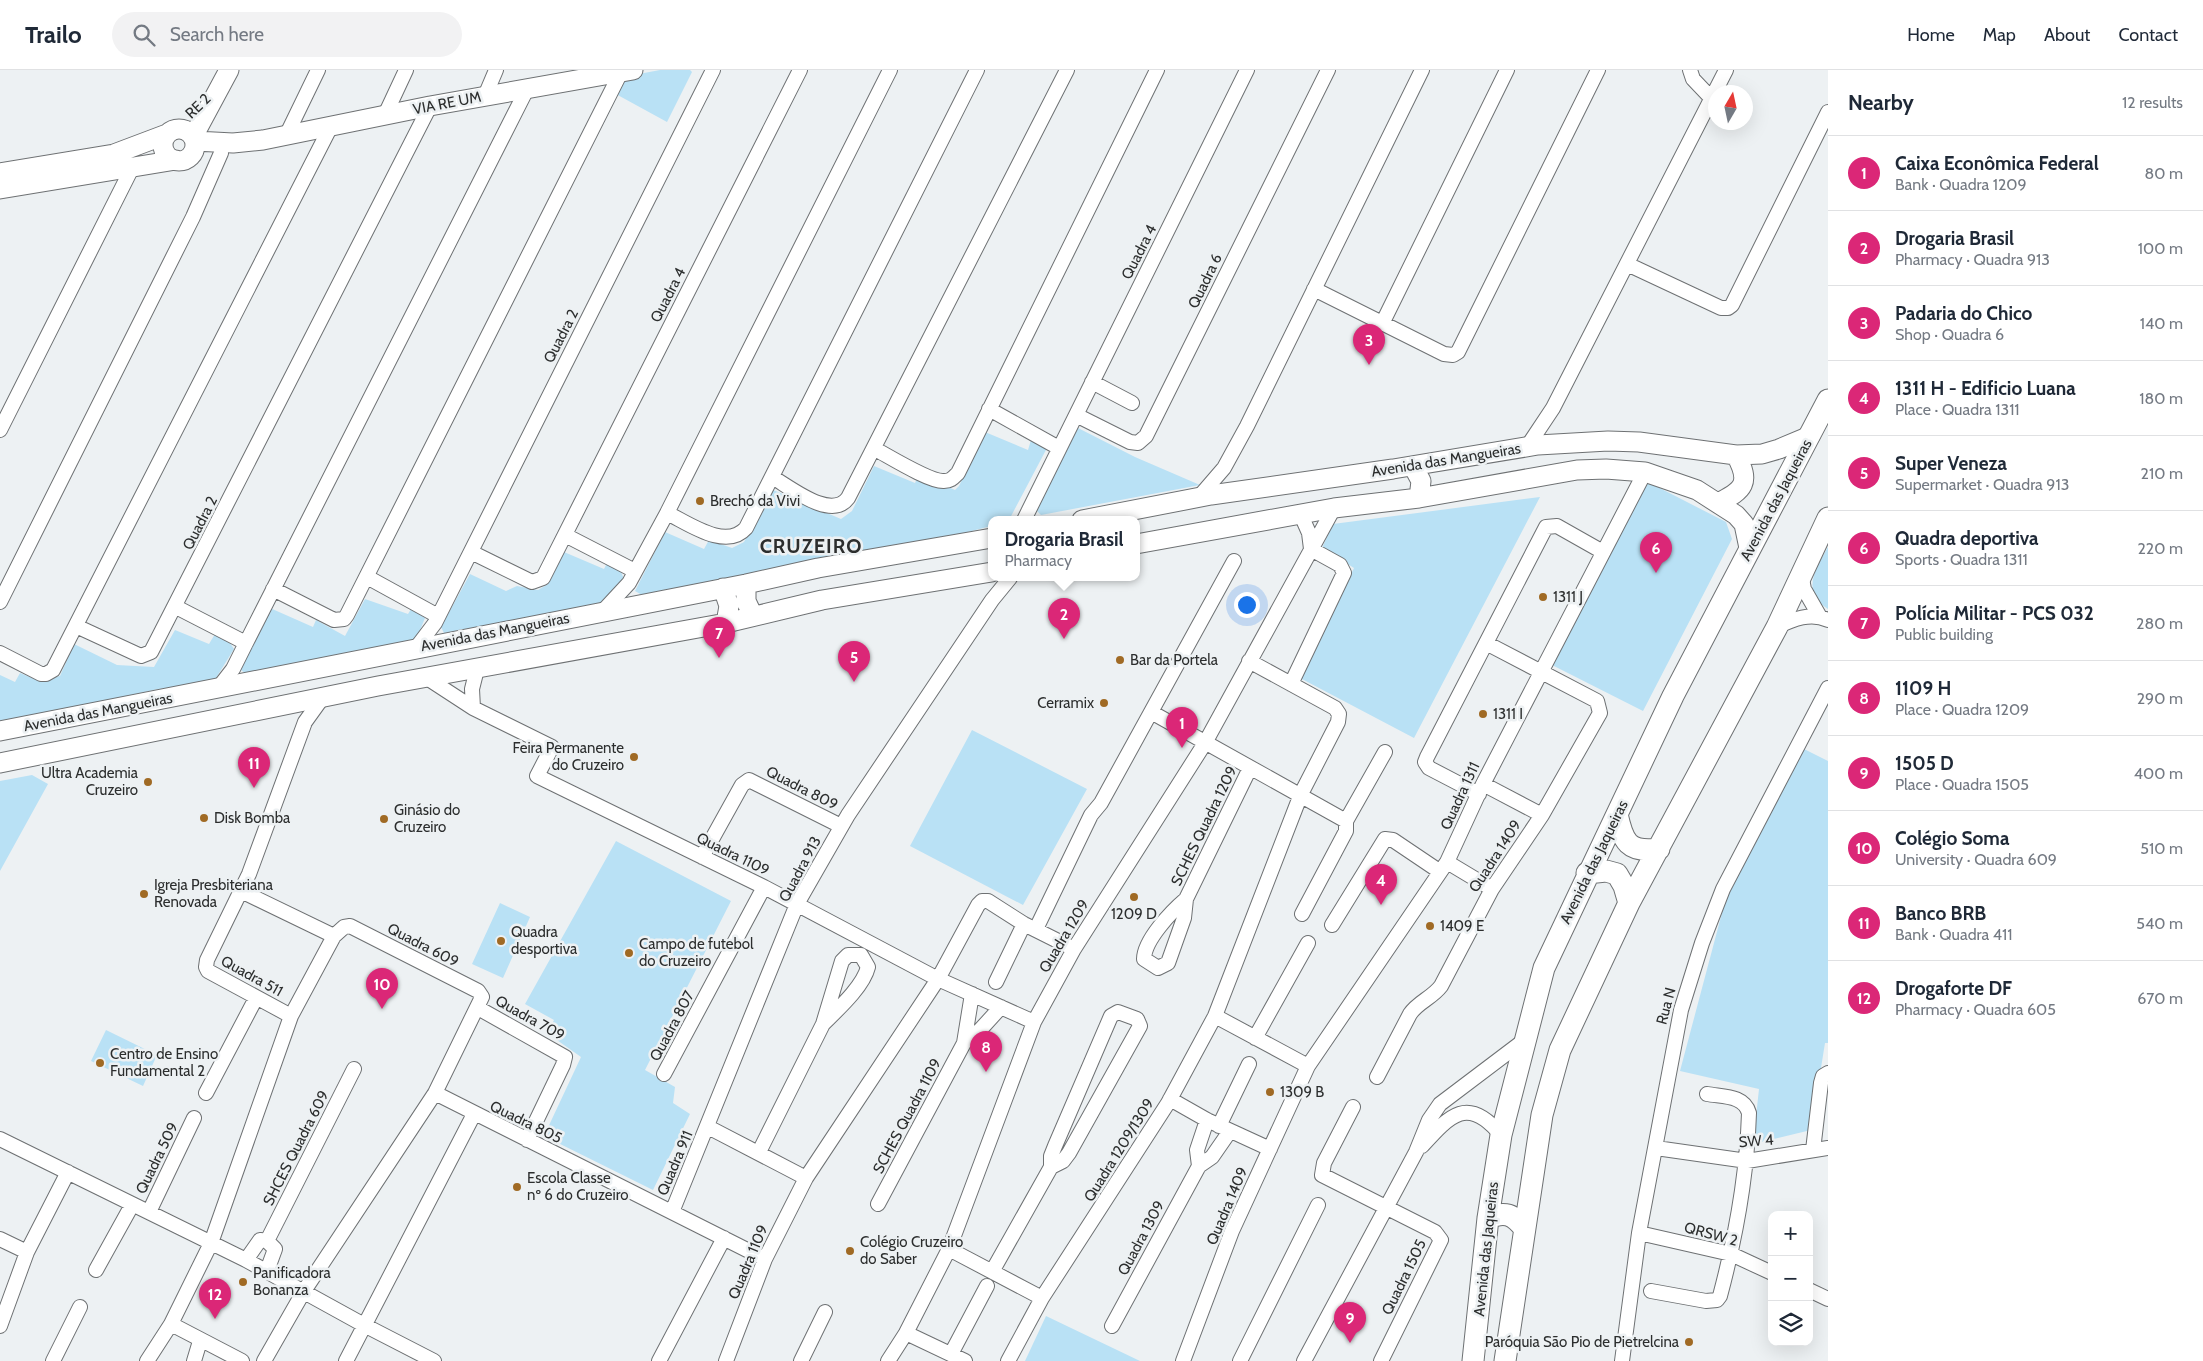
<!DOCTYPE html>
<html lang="en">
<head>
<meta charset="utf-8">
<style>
  body { margin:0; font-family:Cabin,sans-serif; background:#f2f2f3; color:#1f2937 }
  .controls { position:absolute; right:15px; bottom:15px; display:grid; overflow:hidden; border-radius:10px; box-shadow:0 5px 20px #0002 }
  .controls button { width:45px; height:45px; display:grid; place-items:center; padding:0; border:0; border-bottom:1px solid #e0e1e3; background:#fff; color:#1f2937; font:25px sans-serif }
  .compass { position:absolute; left:1708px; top:15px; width:45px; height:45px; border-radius:50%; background:#fff; box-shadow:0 5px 20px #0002; rotate:9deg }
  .you { position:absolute; left:1246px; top:534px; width:18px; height:18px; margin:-12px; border:4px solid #fff; border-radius:50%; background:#1a73e8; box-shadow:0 0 0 8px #1a73e833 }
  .badge { display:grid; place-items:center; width:32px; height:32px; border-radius:50%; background:#db2777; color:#fff; font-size:16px; font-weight:700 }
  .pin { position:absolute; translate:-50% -41px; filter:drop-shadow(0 1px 2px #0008) }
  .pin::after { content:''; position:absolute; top:26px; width:18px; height:15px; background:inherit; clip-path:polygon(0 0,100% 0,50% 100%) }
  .popup { position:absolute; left:988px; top:446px; width:152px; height:65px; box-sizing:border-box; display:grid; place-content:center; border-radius:10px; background:#fff; filter:drop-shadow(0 1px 4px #0005); font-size:16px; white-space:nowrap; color:#747a83 }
  .popup b { font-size:19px; color:#1f2937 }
  .popup::after { content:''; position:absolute; left:50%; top:100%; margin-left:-10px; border:10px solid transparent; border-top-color:#fff }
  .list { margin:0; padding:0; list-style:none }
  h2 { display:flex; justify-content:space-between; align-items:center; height:65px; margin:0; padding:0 20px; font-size:21px }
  h2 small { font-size:16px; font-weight:400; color:#747a83 }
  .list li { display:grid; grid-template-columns:32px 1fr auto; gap:15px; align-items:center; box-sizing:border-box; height:75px; padding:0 20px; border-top:1px solid #e0e1e3 }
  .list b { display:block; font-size:19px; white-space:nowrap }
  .list p { margin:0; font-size:16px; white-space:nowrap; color:#747a83 }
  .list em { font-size:16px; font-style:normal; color:#747a83 }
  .icon { flex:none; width:28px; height:28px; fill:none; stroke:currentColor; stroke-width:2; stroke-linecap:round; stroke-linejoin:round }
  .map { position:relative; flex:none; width:1828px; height:1291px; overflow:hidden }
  header { display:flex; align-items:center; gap:30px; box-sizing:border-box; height:70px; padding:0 25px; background:#fff; border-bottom:1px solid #e0e1e3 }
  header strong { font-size:24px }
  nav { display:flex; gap:28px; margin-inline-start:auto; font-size:18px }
  .search { width:350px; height:45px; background:#f2f2f3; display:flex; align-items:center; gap:12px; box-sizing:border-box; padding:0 18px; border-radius:28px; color:#747a83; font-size:19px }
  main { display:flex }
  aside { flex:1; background:#fff }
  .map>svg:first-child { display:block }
</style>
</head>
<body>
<header>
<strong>Trailo</strong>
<div class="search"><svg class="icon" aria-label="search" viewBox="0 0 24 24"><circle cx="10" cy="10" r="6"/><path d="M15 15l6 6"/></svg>Search here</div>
<nav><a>Home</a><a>Map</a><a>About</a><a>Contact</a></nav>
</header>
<main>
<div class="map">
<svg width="1828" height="1291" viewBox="0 0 1828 1291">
  <rect width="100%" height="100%" fill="#edf1f3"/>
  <path fill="#b9e1f5" d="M 660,0 L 690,0 L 692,2 L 667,52 L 614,23 L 623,7 Z
    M 1078,358 L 1135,387 L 1200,415 L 1041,445 L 1036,440 Z
    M 985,362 L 1028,380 L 1031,370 L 1047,378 L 1009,450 L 992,450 L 991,456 L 964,463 L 642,525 L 635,521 L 665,462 L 704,479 L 709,470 L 732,478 L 744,472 L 771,419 L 841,449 L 852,441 L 874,396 L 915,413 L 919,404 L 955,420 L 959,416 Z
    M 1646,411 L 1726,452 L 1732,469 L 1643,641 L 1552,595 Z
    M 1540,427 L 1414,668 L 1300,608 L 1354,498 L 1322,478 L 1333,454 Z
    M 1828,477 L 1828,539 C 1800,521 1816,499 1828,477 Z
    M 564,482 L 604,499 L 607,493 L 619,497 L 624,509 L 607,532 L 444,563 L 441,557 L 470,504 L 506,521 L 517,516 L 538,520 L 548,514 Z
    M 365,529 L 408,544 L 411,539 L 425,548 L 416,570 L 246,604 L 241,600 L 270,538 L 313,557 L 316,550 L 345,566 Z
    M 175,560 L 209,574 L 215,564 L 230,573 L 234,579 L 216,608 L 203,614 L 158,619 L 0,654 L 0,605 L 15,612 L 20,603 L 37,610 L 60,606 L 74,574 L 117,595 L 154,597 Z
    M 972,660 L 1087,719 L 1023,835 L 910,776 Z
    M 1804,679 L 1828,691 L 1828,973 L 1825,973 L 1811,1060 L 1753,1074 L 1759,1019 L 1680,1001 L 1727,824 Z
    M 32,705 L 48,714 L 0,801 L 0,711 Z
    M 616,771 L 731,831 L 645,1000 L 675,1017 L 673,1033 L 690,1044 L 653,1120 L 544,1066 L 581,987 L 547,963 L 554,950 L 525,934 Z
    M 500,833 L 530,847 L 503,908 L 472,894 Z
    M 106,960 L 157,985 L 143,1016 L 91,991 Z
    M 1046,1246 L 1140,1291 L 1025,1291 Z"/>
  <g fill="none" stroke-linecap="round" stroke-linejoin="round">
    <defs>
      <path id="street" d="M 1690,0 L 1693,9 L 1712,29
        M 485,26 L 496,0
        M 385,45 L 406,0
        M 286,66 L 318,0
        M 1627,194 L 1721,238 L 1728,238 L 1732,235 L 1828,42
        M 1314,219 L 1444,284 L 1453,285 L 1458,282 L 1598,0
        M 1382,254 L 1507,0
        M 1092,312 L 1132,333
        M 989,339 L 1059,378
        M 1076,345 L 1130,372 L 1138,373 L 1146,366 L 1328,0
        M 0,360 L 132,98
        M 1527,377 L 1553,338 L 1726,0
        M 875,379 C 890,387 930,412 944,411 C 951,411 953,408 958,403 L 1157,0
        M 772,407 C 790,417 831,451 848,428 L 1067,0
        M 1199,427 L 1224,398 L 1247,356 L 1422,0
        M 667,443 C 688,453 726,481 746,458 L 977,0
        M 1301,445 L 1309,463 L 1311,479
        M 1024,450 L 1247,0
        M 565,465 L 635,501
        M 471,482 L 532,512 L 543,508 L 800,0
        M 1234,491 L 1151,642 L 1346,751 L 1346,761 L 1302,844
        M 1801,504 L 1804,519 L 1820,547
        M 367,507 L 438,546
        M 273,519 L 334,550 L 344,549 L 347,545 L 621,2
        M 0,532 L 193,147 L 221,83
        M 176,537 L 246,573
        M 603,541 L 629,513 L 667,443 L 890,0
        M 76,556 L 141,586 L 151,582 L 430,36
        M 1777,557 C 1793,549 1811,542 1828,550
        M 416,578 L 435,553 L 713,0
        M 0,583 L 41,604 L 46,604 L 53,600 L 331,56
        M 427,608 L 473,638 L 552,677 L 537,706 L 764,817 L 938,909 L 1034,952
        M 1291,614 L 1344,503 L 1340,495 L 1311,479
        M 219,617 L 233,599 L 246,573 L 527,19
        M 473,638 L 472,619 L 477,599
        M 1483,714 L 1542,745
        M 1479,724 L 1429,698 L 1425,692 L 1427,687 L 1546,457 L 1557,456 L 1603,482
        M 1346,751 L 1385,682
        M 702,787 L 742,715 L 749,710 L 841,756
        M 1447,792 L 1492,819
        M 241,821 L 334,866
        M 1186,829 C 1172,841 1144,870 1144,889 L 1158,898 L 1168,893 L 1184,848 L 1186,829 L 1250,698
        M 1332,855 L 1385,769 L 1393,770 L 1439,801
        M 1036,859 L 1091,745 L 1101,733 L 1151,642
        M 996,912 L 1024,854
        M 478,938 L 565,987 L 563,995 L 527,1070
        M 291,946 L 208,901 L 206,897 L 207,890 L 249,804 L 305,652 L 323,627
        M 1215,946 L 1308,996
        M 1255,968 L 1308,873
        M 964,973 L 980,960 L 1001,937
        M 664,1004 L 764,817
        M 1377,1007 L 1410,944 C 1418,932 1432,928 1441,916 L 1492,819 L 1542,745 L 1600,643 L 1597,631 L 1486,573
        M 206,1023 L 256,928
        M 435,1023 L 765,1189
        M 1170,1029 L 1207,1050 L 1270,1079
        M 1353,1037 L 1324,1093 L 1322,1105 L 1435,1162 L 1441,1170 L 1381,1291
        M 1219,1056 L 1249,994
        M 708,1057 L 806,1108
        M 0,1069 L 246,1190 L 364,1255 L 434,1291
        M 1422,1076 C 1450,1045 1468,1025 1501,1065
        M 1656,1078 L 1747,1091 L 1828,1078
        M 1813,1080 L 1821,1013 L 1823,1006 L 1828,1003
        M 759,1082 L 823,954 L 842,891 L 848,885 L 861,885 L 868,897 C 863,917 837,940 823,954
        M 1199,1096 L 1197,1080 L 1207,1050
        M 878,1134 L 964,973 L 972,924
        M 149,1142 L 194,1048
        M 672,1142 L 797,834 L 848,745 L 992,530 L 1010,508
        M 1639,1163 L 1731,1184 L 1772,1203
        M 0,1169 L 27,1182
        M 267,1171 L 354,999
        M 949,1179 L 1042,1228
        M 246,1190 L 260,1170 L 267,1171 L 275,1179 L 267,1201
        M 96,1200 L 132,1135
        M 993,1200 L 1051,1097 L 1051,1086 L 1055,1076 L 1111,946 L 1118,942 L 1137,949 L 1140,956 L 1069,1083 L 1063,1091 L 1051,1097
        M 1809,1220 L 1828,1229
        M 1651,1221 L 1706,1231 L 1717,1230 L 1720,1226 C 1736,1166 1747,1105 1749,1043 C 1744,1025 1723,1027 1707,1024
        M 171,1254 L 242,1291
        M 0,1256 L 27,1182 L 68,1102
        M 1112,1256 L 1199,1096 L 1212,1087 L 1230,1061
        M 906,1263 L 965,1291
        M 951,1284 L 987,1216
        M 53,1291 L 80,1237
        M 147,1291 L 171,1254 L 211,1173 L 291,946 L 334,866 L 344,857 L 350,856 L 478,921 L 482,927 L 435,1023 L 304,1221 L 264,1291
        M 194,1291 L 200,1271
        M 346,1291 L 474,1044
        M 659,1291 L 724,1168
        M 726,1291 L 765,1189 L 806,1108 L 938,909 L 978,835 L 982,831 L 988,831 L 1024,854 L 1074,879
        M 801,1291 L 825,1242
        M 888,1291 L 906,1263 L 949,1179 L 1034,952 L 1074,879 L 1205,673 L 1334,438
        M 1008,1291 L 1042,1228 L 1168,1033 L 1215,946 L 1301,724 L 1338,652 L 1339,644 L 1335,638 L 1249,591
        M 1183,1291 L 1232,1161 L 1308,996 L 1447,792 L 1483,714 L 1645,402
        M 1240,1291 L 1318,1135
        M 1304,1291 L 1416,1082 L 1429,1050 L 1440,1034 L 1526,969
        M 1622,1291 L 1639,1163 L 1681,940 L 1702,873 L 1723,819 L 1828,618"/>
      <path id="secondary" d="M163 75a16 16 0 1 1 32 0a16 16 0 1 1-32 0Z
        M 193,67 L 229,0
        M 195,71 L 233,73 L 263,70 L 430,36 L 633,0
        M 0,103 L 114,84 L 167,64
        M 0,119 L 176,90
        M 1413,396 L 1421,411 L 1419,428
        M 1718,433 C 1744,420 1751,413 1736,385
        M 1082,450 L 1211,425 L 1393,399 L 1538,375 L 1608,371 L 1639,372 L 1736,385 L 1762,384 L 1779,379 L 1810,366
        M 1136,474 L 1334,438 L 1419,428 L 1577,400 L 1606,399 L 1645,402 L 1697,420 L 1736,445 L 1744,454 L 1749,478
        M 746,514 L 746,531 L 753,546
        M 723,518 L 729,536 L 726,553
        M 0,661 L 746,514 L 818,498 L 992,468
        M 0,693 L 378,616 L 726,553 L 822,530 L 992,502"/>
      <path id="primary" d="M 1617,744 C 1623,772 1628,783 1659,779
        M 1587,803 L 1606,801 L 1617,804 L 1624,816 L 1629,833
        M 1488,1148 C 1505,1141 1513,1144 1524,1158
        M 1473,1291 L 1488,1148 L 1501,1065 L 1544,898 L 1673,626 L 1828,330
        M 1505,1291 L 1542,1045 L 1560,980 L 1629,833 L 1777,557 L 1828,448"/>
    </defs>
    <use href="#street" stroke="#6e7173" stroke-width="16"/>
    <use href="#secondary" stroke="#6e7173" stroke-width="21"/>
    <use href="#primary" stroke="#6e7173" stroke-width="23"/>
    <use href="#street" stroke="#fff" stroke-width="14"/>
    <use href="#secondary" stroke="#fff" stroke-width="19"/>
    <use href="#primary" stroke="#fff" stroke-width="21"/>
  </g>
  <g fill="#a06a24" stroke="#edf1f3" stroke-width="2">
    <circle cx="700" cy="431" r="5"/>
    <circle cx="1543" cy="527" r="5"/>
    <circle cx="1120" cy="590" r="5"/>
    <circle cx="1104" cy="633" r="5"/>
    <circle cx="1483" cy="644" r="5"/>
    <circle cx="634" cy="687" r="5"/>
    <circle cx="148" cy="712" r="5"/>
    <circle cx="204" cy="748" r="5"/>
    <circle cx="384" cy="749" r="5"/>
    <circle cx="144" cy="824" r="5"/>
    <circle cx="1134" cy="827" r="5"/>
    <circle cx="1430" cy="856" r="5"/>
    <circle cx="501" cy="871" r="5"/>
    <circle cx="629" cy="883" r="5"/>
    <circle cx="100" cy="993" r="5"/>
    <circle cx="1270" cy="1022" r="5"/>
    <circle cx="517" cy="1117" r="5"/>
    <circle cx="850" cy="1181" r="5"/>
    <circle cx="243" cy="1212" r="5"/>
    <circle cx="1689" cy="1272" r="5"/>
  </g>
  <g text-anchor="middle" stroke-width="5" stroke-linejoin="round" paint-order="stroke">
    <g font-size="15" fill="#2c2e2e" stroke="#edf1f3">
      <text transform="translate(447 33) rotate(-11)" y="5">VIA RE UM</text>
      <text transform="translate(198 36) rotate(-44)" y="5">RE 2</text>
      <text transform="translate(1139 182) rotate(-63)" y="5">Quadra 4</text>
      <text transform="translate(1205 211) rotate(-64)" y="5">Quadra 6</text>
      <text transform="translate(668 225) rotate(-63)" y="5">Quadra 4</text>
      <text transform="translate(561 266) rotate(-63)" y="5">Quadra 2</text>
      <text transform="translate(1446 390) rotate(-9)" y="5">Avenida das Mangueiras</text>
      <text transform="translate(1776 430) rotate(-62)" y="5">Avenida das Jaqueiras</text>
      <text transform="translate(200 453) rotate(-63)" y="5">Quadra 2</text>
      <text transform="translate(495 562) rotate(-11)" y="5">Avenida das Mangueiras</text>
      <text transform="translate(98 642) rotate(-11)" y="5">Avenida das Mangueiras</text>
      <text transform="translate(802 718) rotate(27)" y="5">Quadra 809</text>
      <text transform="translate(1460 726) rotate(-65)" y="5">Quadra 1311</text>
      <text transform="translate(1204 756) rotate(-64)" y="5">SCHES Quadra 1209</text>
      <text transform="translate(733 784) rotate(26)" y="5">Quadra 1109</text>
      <text transform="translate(1495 786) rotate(-57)" y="5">Quadra 1409</text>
      <text transform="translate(1594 792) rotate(-64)" y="5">Avenida das Jaqueiras</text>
      <text transform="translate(800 799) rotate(-62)" y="5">Quadra 913</text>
      <text transform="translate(1064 866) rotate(-59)" y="5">Quadra 1209</text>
      <text transform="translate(423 875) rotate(27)" y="5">Quadra 609</text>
      <text transform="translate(252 906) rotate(29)" y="5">Quadra 511</text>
      <text transform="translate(1666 936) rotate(-75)" y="5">Rua N</text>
      <text transform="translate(530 948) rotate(29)" y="5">Quadra 709</text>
      <text transform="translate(672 956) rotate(-62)" y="5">Quadra 807</text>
      <text transform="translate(907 1046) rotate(-62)" y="5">SCHES Quadra 1109</text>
      <text transform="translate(526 1052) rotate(26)" y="5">Quadra 805</text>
      <text transform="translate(1756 1071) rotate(-4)" y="5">SW 4</text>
      <text transform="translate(296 1078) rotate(-63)" y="5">SHCES Quadra 609</text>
      <text transform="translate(1119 1080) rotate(-58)" y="5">Quadra 1209/1309</text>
      <text transform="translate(157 1088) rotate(-64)" y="5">Quadra 509</text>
      <text transform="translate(675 1093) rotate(-67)" y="5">Quadra 911</text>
      <text transform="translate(1227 1136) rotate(-67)" y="5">Quadra 1409</text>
      <text transform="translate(1711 1164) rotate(15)" y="5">QRSW 2</text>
      <text transform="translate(1141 1168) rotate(-62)" y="5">Quadra 1309</text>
      <text transform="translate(1486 1179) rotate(-84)" y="5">Avenida das Jaqueiras</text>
      <text transform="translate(748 1192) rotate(-67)" y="5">Quadra 1109</text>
      <text transform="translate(1404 1207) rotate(-64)" y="5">Quadra 1505</text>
    </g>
    <g font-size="15" fill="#2c2e2e" stroke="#edf1f3" text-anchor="start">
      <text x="710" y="436">Brechó da Vivi</text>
      <text x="1553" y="532">1311 J</text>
      <text x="1130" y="595">Bar da Portela</text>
      <text x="1094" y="638" text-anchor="end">Cerramix</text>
      <text x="1493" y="649">1311 I</text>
      <text x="624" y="683" text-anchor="end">Feira Permanente<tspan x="624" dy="17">do Cruzeiro</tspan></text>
      <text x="138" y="708" text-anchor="end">Ultra Academia<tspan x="138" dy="17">Cruzeiro</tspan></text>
      <text x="394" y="745">Ginásio do<tspan x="394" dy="17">Cruzeiro</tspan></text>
      <text x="214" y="753">Disk Bomba</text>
      <text x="154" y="820">Igreja Presbiteriana<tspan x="154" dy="17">Renovada</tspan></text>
      <text x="1134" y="849" text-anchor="middle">1209 D</text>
      <text x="1440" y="861">1409 E</text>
      <text x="511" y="867">Quadra<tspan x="511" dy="17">desportiva</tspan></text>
      <text x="639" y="879">Campo de futebol<tspan x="639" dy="17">do Cruzeiro</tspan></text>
      <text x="110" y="989">Centro de Ensino<tspan x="110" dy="17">Fundamental 2</tspan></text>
      <text x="1280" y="1027">1309 B</text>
      <text x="527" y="1113">Escola Classe<tspan x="527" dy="17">nº 6 do Cruzeiro</tspan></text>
      <text x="860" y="1177">Colégio Cruzeiro<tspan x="860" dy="17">do Saber</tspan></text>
      <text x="253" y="1208">Panificadora<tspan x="253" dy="17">Bonanza</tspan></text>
      <text x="1679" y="1277" text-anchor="end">Paróquia São Pio de Pietrelcina</text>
    </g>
    <g font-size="20" font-weight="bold" letter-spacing="1" fill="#2c2e2e" stroke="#edf1f3">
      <text x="811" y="483">CRUZEIRO</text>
    </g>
  </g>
</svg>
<div class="controls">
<button>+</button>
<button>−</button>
<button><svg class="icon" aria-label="layers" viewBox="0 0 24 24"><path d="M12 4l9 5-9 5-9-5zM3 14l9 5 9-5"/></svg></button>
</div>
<svg class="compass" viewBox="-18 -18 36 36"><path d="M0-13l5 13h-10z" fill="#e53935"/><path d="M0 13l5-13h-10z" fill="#747a83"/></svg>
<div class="you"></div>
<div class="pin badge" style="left:1182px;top:678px">1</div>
<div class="pin badge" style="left:1064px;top:569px">2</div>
<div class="popup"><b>Drogaria Brasil</b>Pharmacy</div>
<div class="pin badge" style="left:1369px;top:295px">3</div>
<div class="pin badge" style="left:1381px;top:835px">4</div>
<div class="pin badge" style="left:854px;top:612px">5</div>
<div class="pin badge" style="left:1656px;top:503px">6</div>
<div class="pin badge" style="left:719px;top:588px">7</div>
<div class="pin badge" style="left:986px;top:1002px">8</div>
<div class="pin badge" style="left:1350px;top:1273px">9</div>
<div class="pin badge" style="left:382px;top:939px">10</div>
<div class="pin badge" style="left:254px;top:718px">11</div>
<div class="pin badge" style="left:215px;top:1249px">12</div>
</div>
<aside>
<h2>Nearby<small>12 results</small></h2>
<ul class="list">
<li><span class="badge">1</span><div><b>Caixa Econômica Federal</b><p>Bank · Quadra 1209</p></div><em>80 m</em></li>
<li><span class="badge">2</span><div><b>Drogaria Brasil</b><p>Pharmacy · Quadra 913</p></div><em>100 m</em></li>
<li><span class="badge">3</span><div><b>Padaria do Chico</b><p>Shop · Quadra 6</p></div><em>140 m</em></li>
<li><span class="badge">4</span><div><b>1311 H - Edificio Luana</b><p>Place · Quadra 1311</p></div><em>180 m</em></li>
<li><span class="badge">5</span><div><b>Super Veneza</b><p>Supermarket · Quadra 913</p></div><em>210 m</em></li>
<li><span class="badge">6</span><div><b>Quadra deportiva</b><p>Sports · Quadra 1311</p></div><em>220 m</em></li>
<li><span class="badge">7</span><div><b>Polícia Militar - PCS 032</b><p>Public building</p></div><em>280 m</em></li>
<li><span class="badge">8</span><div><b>1109 H</b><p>Place · Quadra 1209</p></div><em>290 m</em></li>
<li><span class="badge">9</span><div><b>1505 D</b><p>Place · Quadra 1505</p></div><em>400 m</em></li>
<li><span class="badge">10</span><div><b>Colégio Soma</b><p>University · Quadra 609</p></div><em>510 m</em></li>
<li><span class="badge">11</span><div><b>Banco BRB</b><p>Bank · Quadra 411</p></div><em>540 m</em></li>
<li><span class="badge">12</span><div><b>Drogaforte DF</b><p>Pharmacy · Quadra 605</p></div><em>670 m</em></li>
</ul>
</aside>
</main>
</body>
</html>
